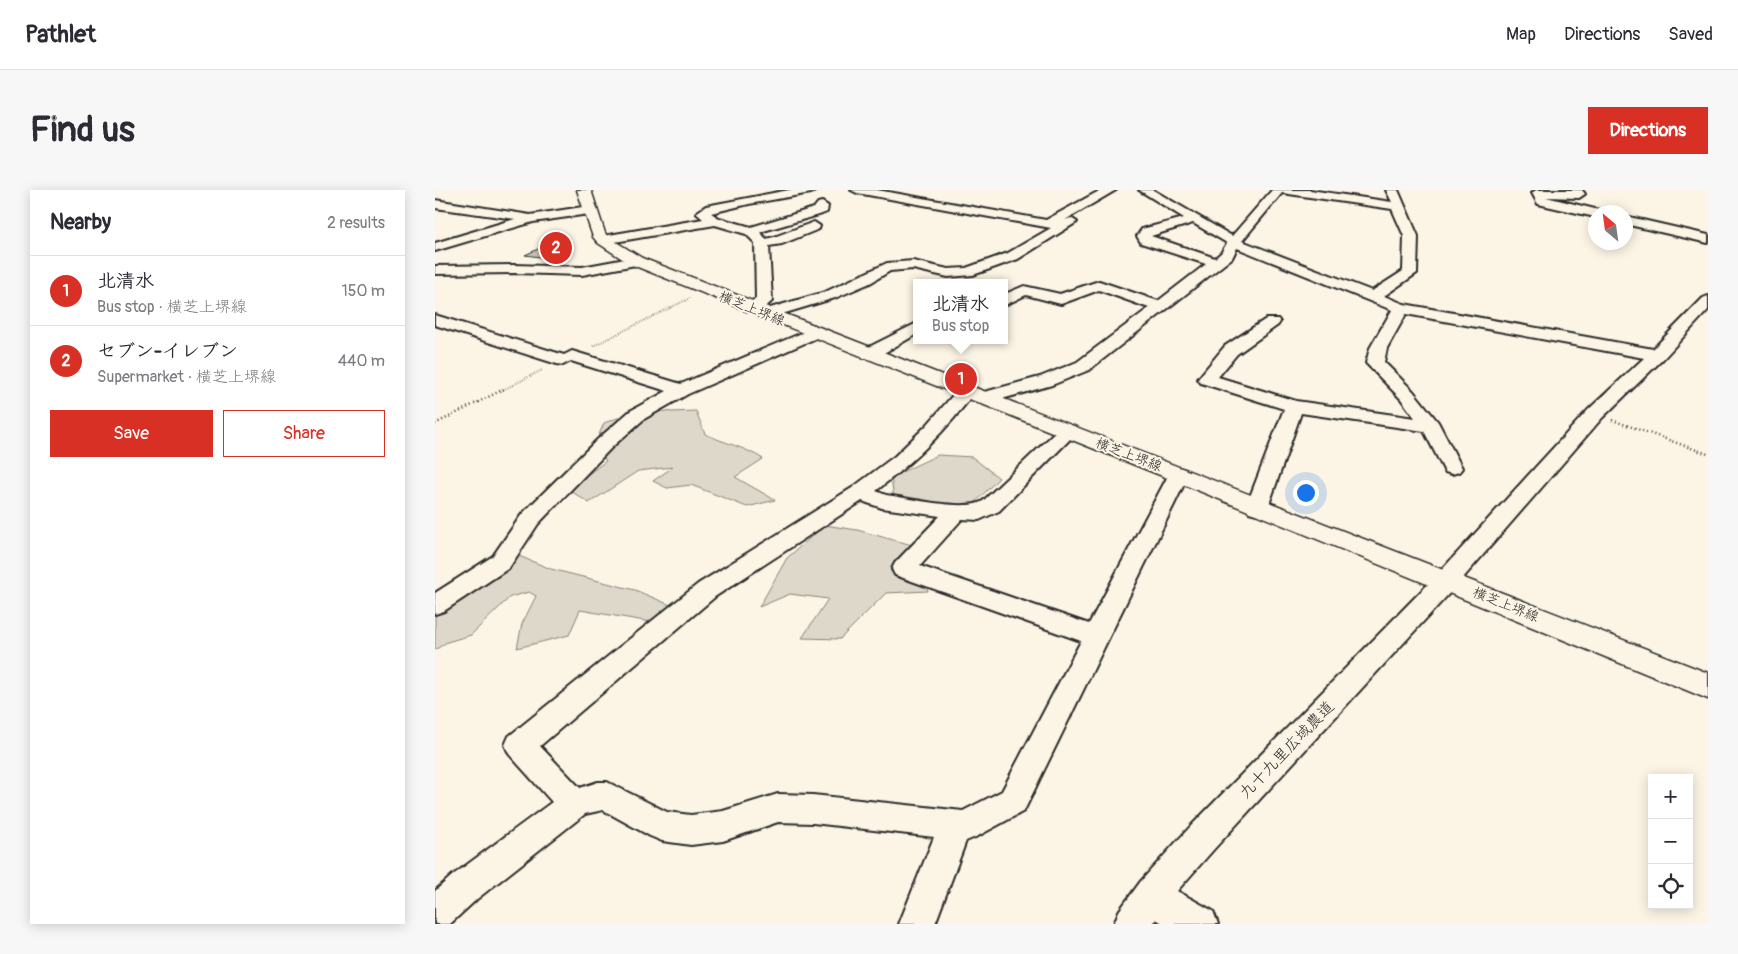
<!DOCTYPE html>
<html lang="en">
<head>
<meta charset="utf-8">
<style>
  body { margin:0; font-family:Pangolin,"Klee One",sans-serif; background:#f7f7f7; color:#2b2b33 }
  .controls { position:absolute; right:15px; bottom:15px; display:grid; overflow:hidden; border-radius:0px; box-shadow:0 2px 12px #0003 }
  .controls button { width:45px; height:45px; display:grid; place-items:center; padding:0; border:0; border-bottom:1px solid #e1e1e2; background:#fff; color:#2b2b33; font:25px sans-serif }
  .compass { position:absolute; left:1153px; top:15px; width:45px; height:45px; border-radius:50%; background:#fff; box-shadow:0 2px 12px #0003; rotate:331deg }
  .you { position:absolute; left:870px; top:302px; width:18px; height:18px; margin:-12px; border:4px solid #fff; border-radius:50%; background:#1a73e8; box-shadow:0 0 0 8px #1a73e833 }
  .badge { display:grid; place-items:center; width:32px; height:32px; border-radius:50%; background:#d93025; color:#fff; font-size:16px; font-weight:700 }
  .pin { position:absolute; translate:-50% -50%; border:2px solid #fff; box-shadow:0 1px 5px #0006 }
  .popup { position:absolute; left:478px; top:89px; width:95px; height:65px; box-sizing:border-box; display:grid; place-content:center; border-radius:0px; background:#fff; filter:drop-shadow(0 1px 4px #0005); font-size:16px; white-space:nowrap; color:#7c7c81 }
  .popup b { font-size:19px; color:#2b2b33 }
  .popup::after { content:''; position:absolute; left:50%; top:100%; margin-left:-10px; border:10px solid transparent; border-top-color:#fff }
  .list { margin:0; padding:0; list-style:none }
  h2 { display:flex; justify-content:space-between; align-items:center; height:65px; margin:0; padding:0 20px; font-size:21px }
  h2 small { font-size:16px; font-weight:400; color:#7c7c81 }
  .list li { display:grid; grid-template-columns:32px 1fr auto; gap:15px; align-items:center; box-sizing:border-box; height:70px; padding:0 20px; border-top:1px solid #e1e1e2 }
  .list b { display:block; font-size:19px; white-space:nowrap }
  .list p { margin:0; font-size:16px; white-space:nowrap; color:#7c7c81 }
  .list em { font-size:16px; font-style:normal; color:#7c7c81 }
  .actions { display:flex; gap:10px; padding:15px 20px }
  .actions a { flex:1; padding:11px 0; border:1px solid #d93025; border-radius:0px; text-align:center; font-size:18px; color:#d93025 }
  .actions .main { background:#d93025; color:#fff }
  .icon { flex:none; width:28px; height:28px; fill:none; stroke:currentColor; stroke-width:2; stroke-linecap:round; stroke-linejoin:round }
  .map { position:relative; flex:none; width:1273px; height:734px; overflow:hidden; border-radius:0px }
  header { display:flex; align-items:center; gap:30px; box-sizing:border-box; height:70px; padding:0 25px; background:#fff; border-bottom:1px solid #e1e1e2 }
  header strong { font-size:24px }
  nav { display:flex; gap:28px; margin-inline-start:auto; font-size:18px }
  .intro { display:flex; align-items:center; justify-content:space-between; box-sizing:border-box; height:120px; padding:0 30px }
  h1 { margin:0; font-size:35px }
  .button { padding:12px 22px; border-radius:0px; background:#d93025; color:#fff; font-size:18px; font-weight:700 }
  main { display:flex; gap:30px; padding:0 30px }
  aside { flex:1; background:#fff; border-radius:0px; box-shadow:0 2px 12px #0003 }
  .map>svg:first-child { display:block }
</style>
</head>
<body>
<header>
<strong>Pathlet</strong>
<nav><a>Map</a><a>Directions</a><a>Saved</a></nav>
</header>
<div class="intro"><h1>Find us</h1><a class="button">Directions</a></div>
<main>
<aside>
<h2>Nearby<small>2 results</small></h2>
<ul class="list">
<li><span class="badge">1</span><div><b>北清水</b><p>Bus stop · 横芝上堺線</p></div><em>150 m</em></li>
<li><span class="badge">2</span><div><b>セブン-イレブン</b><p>Supermarket · 横芝上堺線</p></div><em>440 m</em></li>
</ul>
<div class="actions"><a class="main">Save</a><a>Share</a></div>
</aside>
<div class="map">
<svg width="1273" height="734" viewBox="0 0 1273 734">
  <rect width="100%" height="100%" fill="#fcf5e5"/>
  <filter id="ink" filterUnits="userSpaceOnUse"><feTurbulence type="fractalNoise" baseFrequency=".02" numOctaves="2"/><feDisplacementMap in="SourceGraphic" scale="10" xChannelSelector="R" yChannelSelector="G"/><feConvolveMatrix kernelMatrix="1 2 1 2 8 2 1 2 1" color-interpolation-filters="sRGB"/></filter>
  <g filter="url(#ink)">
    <path fill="#ded8ca" stroke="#84827a" d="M 207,219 L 237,222 L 261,221 L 270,244 C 289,253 310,257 328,269 L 300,287 L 340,310 L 312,317 L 256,295 L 232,298 L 218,291 L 238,277 L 203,281 L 154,313 L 133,299 L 171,271 L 159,256 L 169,233 Z
      M 503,265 L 537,267 L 564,288 L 524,329 L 459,309 L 456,287 Z
      M 390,335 L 422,340 L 477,355 L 455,381 L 486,387 L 493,401 L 451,403 L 405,449 L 367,448 L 393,409 L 355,404 L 324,417 L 352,368 Z
      M 69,360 L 116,379 L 200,400 L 240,417 L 222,433 L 145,420 L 134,445 L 82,458 L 87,434 L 101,406 L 94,402 L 75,407 L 36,445 L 12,452 L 0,460 L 0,408 Z"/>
    <path fill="#c8c3b7" stroke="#2b2b2b" d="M 114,54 L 129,56 L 105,67 L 90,65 Z"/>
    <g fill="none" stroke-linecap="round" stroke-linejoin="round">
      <defs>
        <path id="minor" d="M 354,0 L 382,0 L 376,3 L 314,14 L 276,23 L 284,28 L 316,37 L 379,18 L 383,13 L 387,12 L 393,16 L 392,22 L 387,24 L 325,42 L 331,49 L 339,47 L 379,32 L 385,36 L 384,39 L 347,54 L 334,56 L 337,111 C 331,118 318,122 310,120 L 307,117 L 310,114 L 321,109 L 320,53 L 311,44 L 280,35 L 168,54 L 161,50 L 168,46 L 268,29 L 261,23 L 271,16 Z
          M 416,0 L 442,0 L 611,30 L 666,0 L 681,0 L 630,30 L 636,28 L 642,32 L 583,69 L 538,85 L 513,87 L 478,79 L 455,81 L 435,93 L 400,108 L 337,127 L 325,127 L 323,124 L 325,121 L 390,102 L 452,73 L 478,71 L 513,79 L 531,78 L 573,63 L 616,38 L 422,3 Z
          M 704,0 L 718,0 L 797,46 L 837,0 L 875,0 L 957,12 L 951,0 L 963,0 L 983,46 L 982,83 L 949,106 L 969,114 L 1218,159 L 1268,108 L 1273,106 L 1273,120 L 1228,169 L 1167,228 L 1021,396 L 779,659 L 742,701 L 778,721 L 783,734 L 729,734 L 721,729 L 718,734 L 679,734 L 684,721 L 706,691 L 755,637 L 1003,384 L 1153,220 L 1209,168 L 971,124 L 952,158 L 949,172 L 978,201 L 1003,232 L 1027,278 L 1024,282 L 1017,284 L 1010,282 L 989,241 L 866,223 L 833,317 L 830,322 L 822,324 L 814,322 L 811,317 L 849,219 L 766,193 L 763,189 L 766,185 L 790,156 L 831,129 L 843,129 L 845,132 L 843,135 L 802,164 L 783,187 L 861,211 L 980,228 L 966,209 L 931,173 L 935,158 L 957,120 L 802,58 L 797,68 L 654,180 L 617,195 L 549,214 L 542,212 L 540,208 L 542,204 L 605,187 L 642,172 L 714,118 L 664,100 L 626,114 L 591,105 L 570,115 L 570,104 L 589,96 L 625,104 L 664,91 L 723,111 L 771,74 L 706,53 L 702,46 L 707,39 L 749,28 ZM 847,3 L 957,19 L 969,46 L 968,81 L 937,101 L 807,51 ZM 758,33 L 792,53 L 786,63 L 780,68 L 716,46 Z
          M 1147,0 L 1150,4 L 1144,8 L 1111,7 L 1164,20 L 1166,22 L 1160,22 L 1160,27 L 1103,14 L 1097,3 L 1101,0 Z
          M 0,10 L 95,25 L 154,16 L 160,20 L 154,24 L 98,32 L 0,61 L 0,53 L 80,29 L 0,18 Z
          M 1190,26 L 1273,45 L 1273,53 L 1190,34 Z
          M 201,67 L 208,71 L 206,74 L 147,85 L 79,83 L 0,84 L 0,76 L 79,75 L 147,77 Z
          M 0,125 L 129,165 L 137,161 L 246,194 L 374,140 L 386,140 L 388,143 L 386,146 L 253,204 L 209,229 L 177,257 L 103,334 L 74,378 L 9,421 L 0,424 L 0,403 L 58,366 L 87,324 L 163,249 L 195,221 L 232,201 L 136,171 L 128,175 L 122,174 L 0,135 Z
          M 482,133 L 482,144 L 440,168 L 428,168 L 425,164 L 428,160 Z
          M 531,196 L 537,197 L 540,201 C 513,240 477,272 441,301 L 451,305 C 474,308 530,322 548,311 L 626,237 L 633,235 L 640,237 L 643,241 L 564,321 L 544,330 L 527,329 L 485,376 L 654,434 L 734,284 L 737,280 L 744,278 L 751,280 L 754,284 L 589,621 L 543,646 L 531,651 L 500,734 L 464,734 L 499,647 L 378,633 L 343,632 L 288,651 L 256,655 L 227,651 L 215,646 L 168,620 L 150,624 L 42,709 L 15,734 L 0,734 L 0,701 L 18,685 L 117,612 L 74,564 L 70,555 L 74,546 L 263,394 L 417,298 L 460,266 L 492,235 L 525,197 ZM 427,311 L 447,318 L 505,326 L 460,373 L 457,379 L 460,385 L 646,451 L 567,601 L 528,621 L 378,605 L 343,604 L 288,621 L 256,625 L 232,622 L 172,592 L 163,592 L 145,598 L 105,556 L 281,406 Z"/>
        <path id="major" d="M 142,0 L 156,0 L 170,43 L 173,47 L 207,68 L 1273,483 L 1273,509 L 735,289 L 195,74 L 163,53 L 158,47 Z"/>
      </defs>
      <use href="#minor" stroke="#2b2b2b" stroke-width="4"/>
      <use href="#major" stroke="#2b2b2b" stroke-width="3"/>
      <path stroke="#2b2b2b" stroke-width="2" stroke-dasharray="0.5 2" stroke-linecap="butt" d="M 158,156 L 255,108
        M 66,201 L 107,180"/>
      <path stroke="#2b2b2b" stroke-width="2.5" stroke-dasharray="1 3" stroke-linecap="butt" d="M 1177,230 L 1273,264
        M 0,234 L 69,199"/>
      <use href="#minor" fill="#fcf5e5" fill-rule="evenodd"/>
      <use href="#major" fill="#fcf5e5" fill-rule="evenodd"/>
    </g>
  </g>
  <g text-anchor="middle" stroke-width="4" stroke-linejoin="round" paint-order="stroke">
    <g font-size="14" fill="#2b2b2b" stroke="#fcf5e5">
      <text transform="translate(317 118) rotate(22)" y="5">横芝上堺線</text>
      <text transform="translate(694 264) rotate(21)" y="5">横芝上堺線</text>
      <text transform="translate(1071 414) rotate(22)" y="5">横芝上堺線</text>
    </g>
    <g font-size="16" fill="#2b2b2b" stroke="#fcf5e5">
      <text transform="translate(851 559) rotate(-46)" y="6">九十九里広域農道</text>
    </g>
  </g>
</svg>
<div class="controls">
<button>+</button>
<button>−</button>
<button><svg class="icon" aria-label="locate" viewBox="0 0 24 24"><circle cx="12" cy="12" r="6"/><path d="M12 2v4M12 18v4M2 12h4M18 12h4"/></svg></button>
</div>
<svg class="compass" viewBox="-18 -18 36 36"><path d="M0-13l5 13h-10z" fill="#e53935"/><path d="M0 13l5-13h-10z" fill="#7c7c81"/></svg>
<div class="you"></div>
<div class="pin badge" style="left:526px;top:189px">1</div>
<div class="popup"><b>北清水</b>Bus stop</div>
<div class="pin badge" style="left:121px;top:58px">2</div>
</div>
</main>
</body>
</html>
